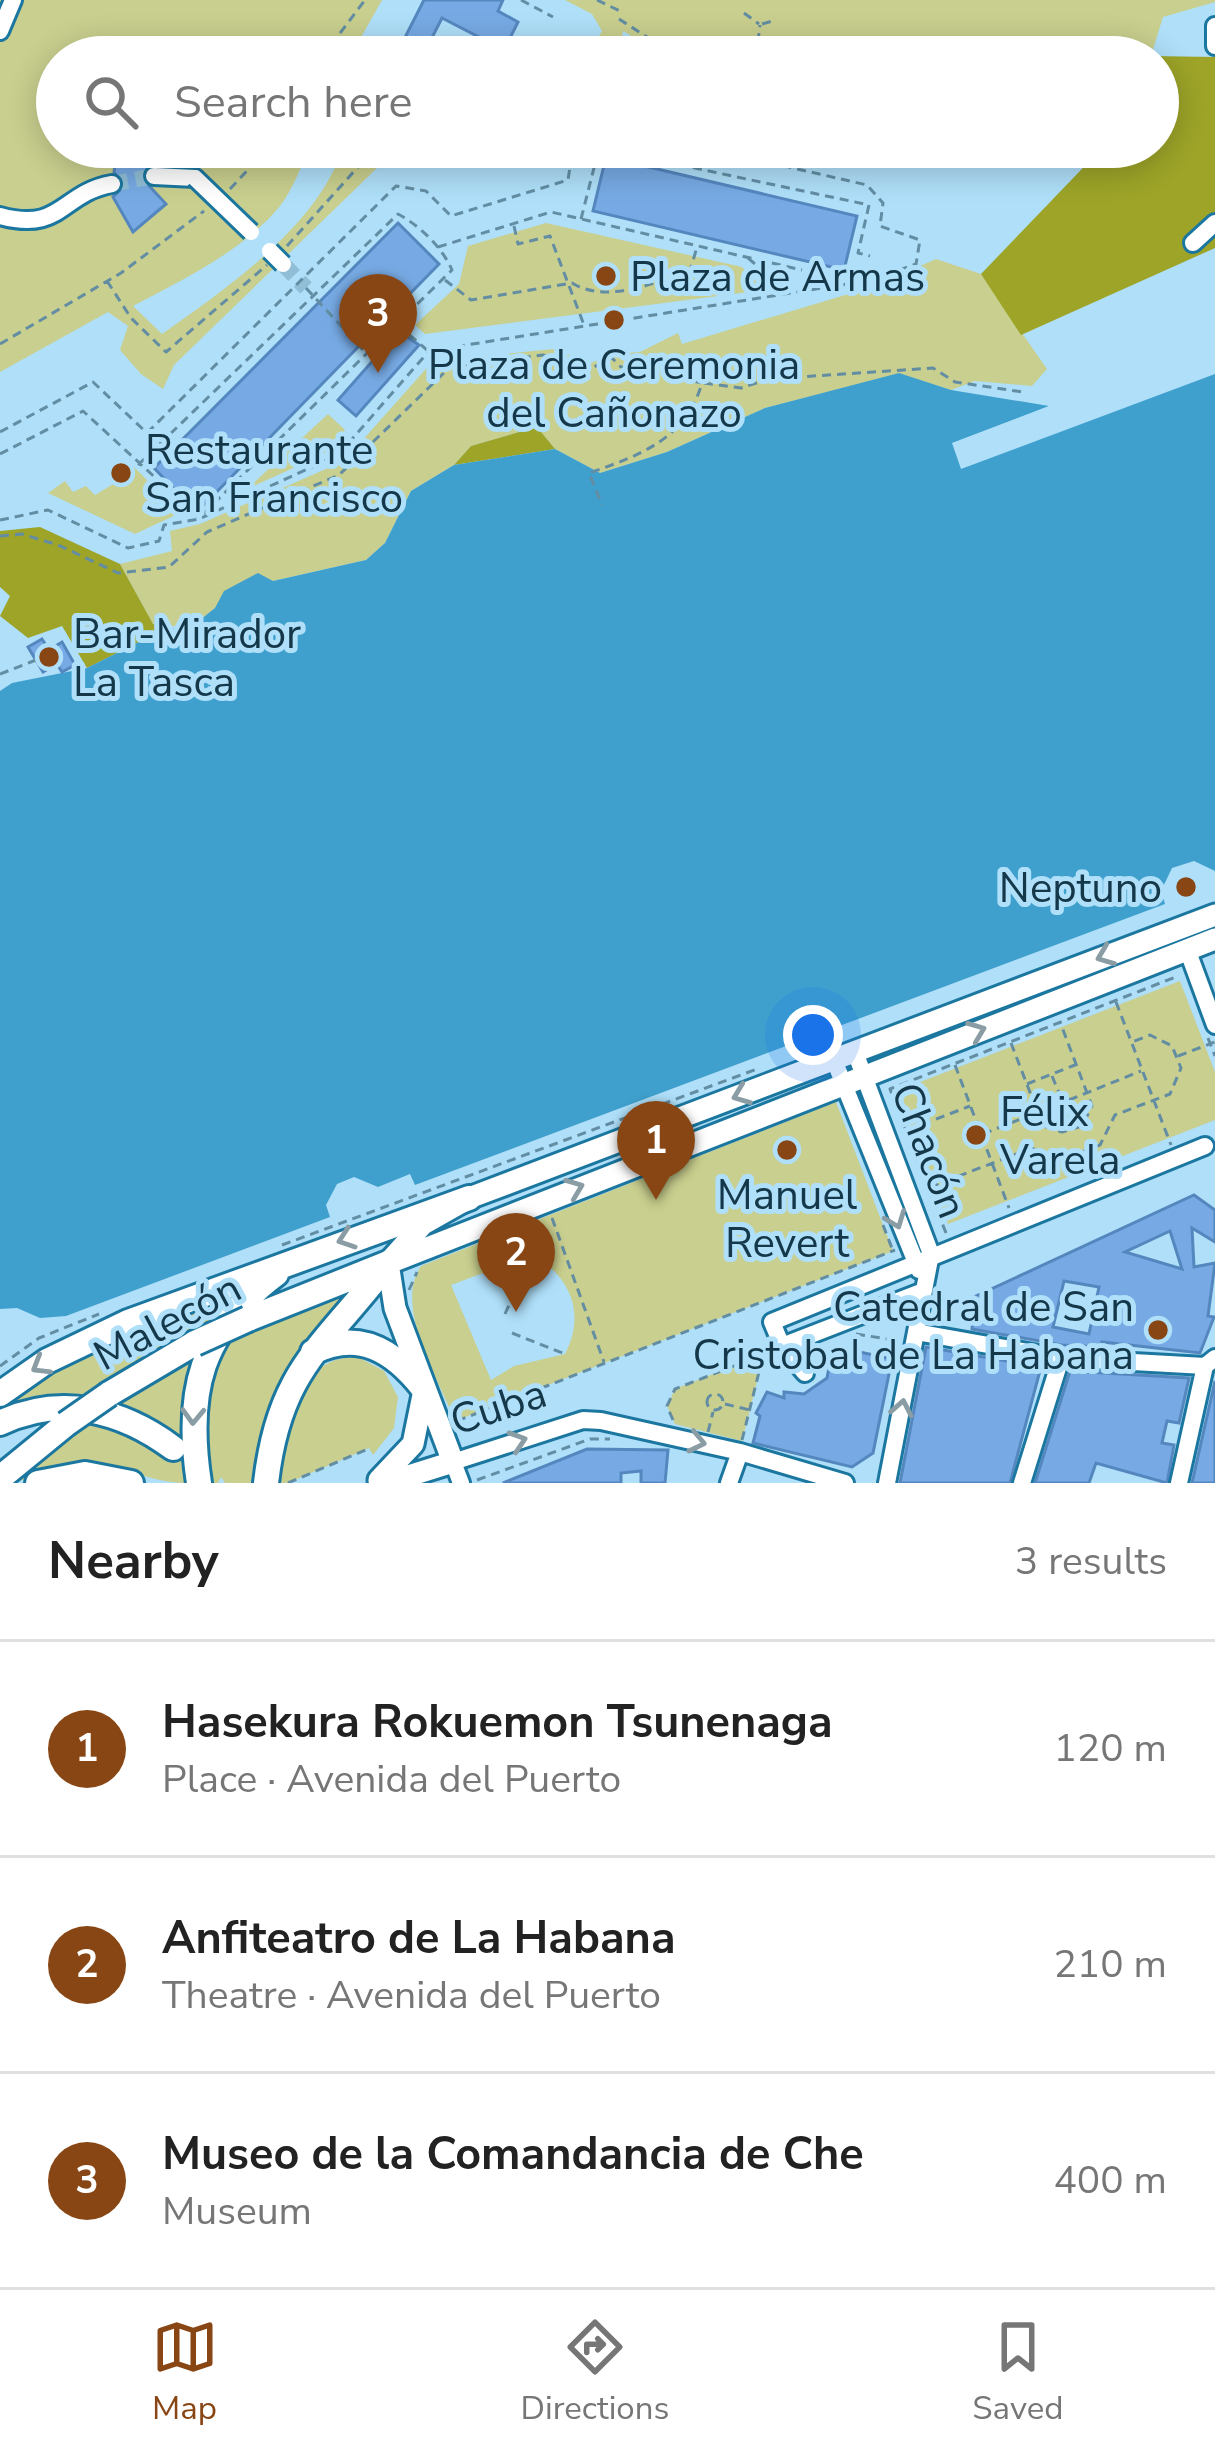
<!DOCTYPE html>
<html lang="en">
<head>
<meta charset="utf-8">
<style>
  body { margin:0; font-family:"Nunito Sans",sans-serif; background:#f2f2f2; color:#222 }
  .you { position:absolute; left:813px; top:1035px; width:42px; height:42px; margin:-30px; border:9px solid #fff; border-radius:50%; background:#1a73e8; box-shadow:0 0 0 18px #1a73e833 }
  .badge { display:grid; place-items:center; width:78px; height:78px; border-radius:50%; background:#884614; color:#fff; font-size:39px; font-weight:700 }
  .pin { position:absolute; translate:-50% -99px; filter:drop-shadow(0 3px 6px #0008) }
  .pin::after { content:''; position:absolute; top:63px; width:42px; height:36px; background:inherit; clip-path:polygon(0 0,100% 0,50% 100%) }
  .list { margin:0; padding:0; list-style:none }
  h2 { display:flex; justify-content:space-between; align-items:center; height:156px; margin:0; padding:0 48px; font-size:51px }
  h2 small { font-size:39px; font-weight:400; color:#767676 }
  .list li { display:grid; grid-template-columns:78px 1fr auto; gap:36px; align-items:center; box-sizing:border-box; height:216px; padding:0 48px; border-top:3px solid #e0e0e0 }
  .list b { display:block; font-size:45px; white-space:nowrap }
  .list p { margin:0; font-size:39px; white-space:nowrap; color:#767676 }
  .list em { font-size:39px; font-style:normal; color:#767676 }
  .icon { flex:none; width:66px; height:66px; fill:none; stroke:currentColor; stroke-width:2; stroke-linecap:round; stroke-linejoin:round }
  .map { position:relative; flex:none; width:1215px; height:1483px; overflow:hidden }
  .search { position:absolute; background:#fff; box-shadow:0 6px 30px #0003; left:36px; right:36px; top:36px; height:132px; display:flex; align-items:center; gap:30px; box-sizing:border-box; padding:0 42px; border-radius:66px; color:#767676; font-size:45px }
  .sheet { height:804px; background:#fff }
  nav { display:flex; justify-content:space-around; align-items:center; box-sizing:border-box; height:168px; border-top:3px solid #e0e0e0; background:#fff; font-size:33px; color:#767676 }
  nav a { display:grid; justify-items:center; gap:6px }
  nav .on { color:#884614 }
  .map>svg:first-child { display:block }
</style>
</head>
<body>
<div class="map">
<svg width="1215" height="1483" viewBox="0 0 1215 1483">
  <rect width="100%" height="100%" fill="#afdff9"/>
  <path fill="#c9cf8e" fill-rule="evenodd" d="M 0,0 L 382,0 L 350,57 L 57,57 L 57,147 L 311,147 C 301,165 293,190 280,206 C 243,251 184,279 133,306 L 162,334 C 227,288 319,225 343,147 L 395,147 L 399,161 L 378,167 L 174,365 L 163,389 L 141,374 L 120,350 L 128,326 L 108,312 L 0,372 Z
    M 565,0 L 1215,0 L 1215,2 L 1163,17 L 1151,56 L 1142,57 L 667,57 L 623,31 L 619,57 L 567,57 L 570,45 L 595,43 L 602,31 L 592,14 Z
    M 546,223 L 742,267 L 764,290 L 425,334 L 415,325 L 459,284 L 468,246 Z
    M 936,259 L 981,274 L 1047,369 L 1032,386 L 975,381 L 951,390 L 899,374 L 765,408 L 667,452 L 600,473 L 555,449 L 537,427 L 471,446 L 454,465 L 411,491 L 385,543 L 366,560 L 273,581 L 215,608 L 190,628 L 153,624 L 120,564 L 172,551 L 170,531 L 200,524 L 344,461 L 433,361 L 554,349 L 591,363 L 612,354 L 640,352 L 678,333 L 682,344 L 875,286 Z
    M 328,414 L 345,430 L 331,451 L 247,489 Z
    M 128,461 L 180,513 L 135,534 L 48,493 L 65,481 L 73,492 L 86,486 L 95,495 L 115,483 L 109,471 Z
    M 1180,981 L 1215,1072 L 1215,1120 L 948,1224 L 897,1091 Z
    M 836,1102 L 893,1251 L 455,1421 C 439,1379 393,1307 421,1266 ZM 531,1255 C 571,1275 586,1314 565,1354 L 514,1366 L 491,1380 L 451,1285 Z
    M 359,1286 C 287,1352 281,1392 257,1483 L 225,1483 L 221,1477 L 218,1483 L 205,1483 L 199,1400 L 223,1345 Z
    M 234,1296 L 222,1318 L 73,1402 L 0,1411 C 33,1363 177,1318 234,1296 Z
    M 764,1354 L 742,1441 L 675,1424 L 667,1406 L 675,1389 Z
    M 358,1357 L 384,1371 L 398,1397 L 394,1428 L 373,1455 L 369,1448 L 288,1483 L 274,1483 C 283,1431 293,1356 358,1357 Z
    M 196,1358 L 183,1403 L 186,1483 C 153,1483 126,1467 93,1465 C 62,1463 39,1477 11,1483 L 89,1421 L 173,1448 L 177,1434 C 155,1419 135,1409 109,1406 Z"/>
  <path fill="#9da428" d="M 1151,56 L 1215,57 L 1215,248 L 1021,335 L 981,274 L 1103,147 L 1158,147 L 1158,57 Z
    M 537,427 L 555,449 L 454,465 L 471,446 Z
    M 40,527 L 120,564 L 153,624 L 167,628 L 87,668 L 62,626 L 28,638 L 0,616 L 10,596 L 0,587 L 0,531 Z"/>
  <path fill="#3fa0ce" d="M 1215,372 L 1215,871 L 1194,861 L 1172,868 L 1161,891 L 1165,904 L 415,1185 L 410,1174 L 378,1187 L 354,1177 L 337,1184 L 326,1205 L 330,1217 L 66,1316 L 40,1318 L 17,1308 L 0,1309 L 0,691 L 12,683 L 87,668 L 167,628 L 190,628 L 215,608 L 224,591 L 258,573 L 273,581 L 366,560 L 385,543 L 411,491 L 454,465 L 555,449 L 600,473 L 667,452 L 765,408 L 899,373 L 951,390 L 1049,406 L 953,443 L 962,468 Z"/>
  <path fill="#afdff9" d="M 1215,366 L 1215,374 L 961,469 L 952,443 L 1055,404 L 1052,411 L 960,447 L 965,461 Z"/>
  <path fill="#77aae4" stroke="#5587bf" stroke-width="3" fill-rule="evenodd" d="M 424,0 L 503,0 L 498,11 L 518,22 L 504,50 L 442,18 L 422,57 L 395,57 Z
    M 118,147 L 155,147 L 153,163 L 141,177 L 166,204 L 133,232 L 113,197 L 124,186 L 114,172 Z
    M 606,157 L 857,216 L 844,270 L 593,211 Z
    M 398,223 L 439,264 L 197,512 L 154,468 Z
    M 399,331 L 419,345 L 356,416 L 338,400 Z
    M 42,639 L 49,650 L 62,642 L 75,665 L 62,672 L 57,664 L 43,672 L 28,647 Z
    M 1194,1195 L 1215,1210 L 1215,1242 L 1192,1228 L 1194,1267 L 1215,1263 L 1208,1316 L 1214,1317 L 1200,1353 L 1102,1342 L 1101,1347 L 1062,1345 L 972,1329 L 974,1297 ZM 1170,1231 L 1182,1269 L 1125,1252 ZM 1064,1281 L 1099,1287 L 1089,1334 L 1053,1327 Z
    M 926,1347 L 1041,1367 L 1010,1483 L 900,1483 Z
    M 841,1348 L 892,1359 L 873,1453 L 852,1467 L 753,1443 L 760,1416 L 756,1413 L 767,1392 L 784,1398 L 784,1392 L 804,1394 L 827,1378 L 830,1362 L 837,1364 Z
    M 1070,1371 L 1189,1378 L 1179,1423 L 1167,1421 L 1162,1443 L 1174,1445 L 1167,1483 L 1096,1463 L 1089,1483 L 1035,1483 Z
    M 1215,1381 L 1215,1483 L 1192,1483 Z
    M 587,1449 L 668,1450 L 665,1483 L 641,1483 L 641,1471 L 621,1473 L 621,1483 L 503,1483 Z"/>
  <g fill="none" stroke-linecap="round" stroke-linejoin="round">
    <path stroke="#90bed6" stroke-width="16" stroke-dasharray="16 8" stroke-linecap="butt" d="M 112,184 L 154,176
      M 283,264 L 306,288"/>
    <defs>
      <path id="minor" d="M 1215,26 L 1215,46
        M 0,31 L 13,0
        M 154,176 L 195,178
        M 0,216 C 62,233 61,193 112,184
        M 1193,243 L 1215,223
        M 1187,949 L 1215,1025
        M 855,1052 L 931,1254 L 887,1483
        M 834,1060 L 919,1270
        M 921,1292 L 782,1346 L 772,1322 L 1205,1146
        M 916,1332 L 1061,1358 L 1205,1366
        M 782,1346 L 805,1373
        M 461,1483 L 453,1462 L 583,1420 L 601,1421 L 740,1452 L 845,1483
        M 729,1483 L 740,1452
        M 1022,1483 L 1061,1358
        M 1179,1483 L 1205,1366 L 1215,1358"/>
      <path id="major" d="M 388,1263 L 423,1224 L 469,1198 L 1215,915
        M 389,1263 L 1215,939
        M 379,1480 L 413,1444 L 423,1395
        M 386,1483 L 453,1462 L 395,1308 L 388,1263"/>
      <path id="highway" d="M 248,1319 L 386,1264
        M 313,1352 C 359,1329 394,1351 423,1388
        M 0,1394 L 47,1361 L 128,1322 L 469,1198
        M 109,1394 L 195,1343
        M 0,1423 C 61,1394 122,1410 173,1448
        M 0,1478 L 66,1424
        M 38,1483 L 85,1474 L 131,1483
        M 199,1483 C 185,1392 200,1331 276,1274
        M 266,1483 C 279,1368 324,1347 388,1263"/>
    </defs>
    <use href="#minor" stroke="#1b779f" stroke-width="22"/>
    <use href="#major" stroke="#1b779f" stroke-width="27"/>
    <use href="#highway" stroke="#1b779f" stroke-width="30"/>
    <path stroke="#638da3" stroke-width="3" stroke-dasharray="9 6" stroke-linecap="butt" d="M 521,0 L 553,17
      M 597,0 L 622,12
      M 744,13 L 759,24
      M 619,19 L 678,57
      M 762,24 L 776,20
      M 322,57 L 365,0
      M 756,57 L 760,25
      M 230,189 L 269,147
      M 581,219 L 596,160 L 605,149 L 869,205 L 858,253 L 870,256
      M 514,226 L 518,244 L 550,236 L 584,325
      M 287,246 L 367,157 L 359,147
      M 438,247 L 551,212 L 802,270
      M 748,258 L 787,291
      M 445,280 L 471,300 L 572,283 C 606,304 654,283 690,271 L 697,247
      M 107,281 L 131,318 L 166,352 L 267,265
      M 306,288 L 366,353
      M 398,325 L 427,350
      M 0,344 L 121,273 L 204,211
      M 704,383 L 741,388 L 768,379 L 933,368 L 955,382 L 1023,392
      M 0,432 L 93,382 L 147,433 L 396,186 L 426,191 L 451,216 L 568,180 L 573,147
      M 0,454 L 83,411 L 198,517
      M 138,465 L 398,214 C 420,226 442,247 452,270 L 203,514
      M 0,520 L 48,510 L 128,548 L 159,541 L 164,525 L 199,519 L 338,455 L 429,351 L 872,280 L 916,264 L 920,240 L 880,226 L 883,203 L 867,185 L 702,147
      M 0,536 L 22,534 L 58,545 L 118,573 L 169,567 L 207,532 L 339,475 L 450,367 L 543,355 L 592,368 L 612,358 L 621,367 L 702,383 C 686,438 642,455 589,473 L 602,505
      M 0,674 L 36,660
      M 1116,1002 L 1171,1145
      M 1208,1038 L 1215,1056
      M 1011,1043 L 1043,1126 L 1062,1132 L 1082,1126 L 1092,1106 L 1060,1022
      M 1178,1056 L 1215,1042
      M 955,1065 L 1009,1208
      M 1052,1076 L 1060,1095
      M 1027,1084 L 1075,1065
      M1055 1102a7 7 0 1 1 14 0a7 7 0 1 1-14 0Z
      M 1069,1100 L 1141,1071
      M 1064,1109 L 1071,1127
      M 908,1130 L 970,1106
      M 983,1134 L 1056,1105
      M 1083,1153 L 1092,1177
      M 930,1187 L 1032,1148 L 1058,1161 L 1100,1145 L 1115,1115 L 1170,1094 L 1181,1068 L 1172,1046 L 1150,1035 L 1132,1042
      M 552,1218 L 604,1362
      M 883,1225 L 893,1251
      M 946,1233 L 890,1089 L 1178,976
      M 282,1245 L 757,1069
      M 409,1290 L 417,1272
      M 505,1314 L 531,1255
      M 512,1333 L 565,1354
      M 856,1334 L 900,1341
      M 0,1366 L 39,1338 L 99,1314
      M707 1402a8 8 0 1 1 16 0a8 8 0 1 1-16 0Z
      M 725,1404 L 750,1410
      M 673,1420 L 667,1406 L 675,1389 L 767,1353
      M 457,1421 L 895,1250
      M 708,1432 L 713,1412
      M 742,1440 L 763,1356
      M 477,1480 L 590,1439 L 610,1439
      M 288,1483 L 370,1448"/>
    <use href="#minor" stroke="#fff" stroke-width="16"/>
    <use href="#major" stroke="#fff" stroke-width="21"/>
    <use href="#highway" stroke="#fff" stroke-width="24"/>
    <defs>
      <path id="minor-bridge" d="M 195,178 L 251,232
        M 270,251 L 283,264"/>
      <path id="highway-bridge" d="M 195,1343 L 248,1319
        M 66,1424 L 109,1394"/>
    </defs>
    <use href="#minor-bridge" stroke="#1b779f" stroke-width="22" stroke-linecap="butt"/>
    <use href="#highway-bridge" stroke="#1b779f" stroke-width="30" stroke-linecap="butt"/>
    <use href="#minor-bridge" stroke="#fff" stroke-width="16"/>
    <use href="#highway-bridge" stroke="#fff" stroke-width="24"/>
  </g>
  <defs><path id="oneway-chevron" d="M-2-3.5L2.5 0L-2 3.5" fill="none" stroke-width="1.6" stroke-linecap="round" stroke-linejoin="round" transform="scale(3)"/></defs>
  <g stroke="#8a9ca4">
    <use href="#oneway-chevron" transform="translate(1105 956) rotate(159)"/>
    <use href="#oneway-chevron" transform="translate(977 1031) rotate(-21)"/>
    <use href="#oneway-chevron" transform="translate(741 1095) rotate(159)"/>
    <use href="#oneway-chevron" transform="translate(575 1188) rotate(-21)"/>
    <use href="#oneway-chevron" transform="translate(896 1220) rotate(69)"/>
    <use href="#oneway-chevron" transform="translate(346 1239) rotate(161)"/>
    <use href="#oneway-chevron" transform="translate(40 1366) rotate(149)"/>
    <use href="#oneway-chevron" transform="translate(902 1408) rotate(-79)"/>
    <use href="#oneway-chevron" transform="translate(193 1416) rotate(92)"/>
    <use href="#oneway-chevron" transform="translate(518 1441) rotate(-18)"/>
    <use href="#oneway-chevron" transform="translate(697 1442) rotate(12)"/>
  </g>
  <g fill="#884614" stroke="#afdff9" stroke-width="4.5">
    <circle cx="606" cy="276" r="12"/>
    <circle cx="614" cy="320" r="12"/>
    <circle cx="121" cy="473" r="12"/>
    <circle cx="49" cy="657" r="12"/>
    <circle cx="1186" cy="887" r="12"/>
    <circle cx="976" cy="1135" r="12"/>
    <circle cx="787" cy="1150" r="12"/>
    <circle cx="1158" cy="1330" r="12"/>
  </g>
  <g text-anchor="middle" stroke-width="10" stroke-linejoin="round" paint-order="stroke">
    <g font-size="42" fill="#143849" stroke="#afdff9" text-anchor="start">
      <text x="630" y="291">Plaza de Armas</text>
      <text x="614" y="379" text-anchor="middle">Plaza de Ceremonia<tspan x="614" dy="48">del Cañonazo</tspan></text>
      <text x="145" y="464">Restaurante<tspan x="145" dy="48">San Francisco</tspan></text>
      <text x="73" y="648">Bar-Mirador<tspan x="73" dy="48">La Tasca</tspan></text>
      <text x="1162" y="902" text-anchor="end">Neptuno</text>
      <text x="1000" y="1126">Félix<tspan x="1000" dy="48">Varela</tspan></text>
      <text x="787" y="1209" text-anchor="middle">Manuel<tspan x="787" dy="48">Revert</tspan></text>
      <text x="1134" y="1321" text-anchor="end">Catedral de San<tspan x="1134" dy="48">Cristobal de La Habana</tspan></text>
    </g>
    <g font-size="42" fill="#143849" stroke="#afdff9">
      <text transform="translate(930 1150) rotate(69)" y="15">Chacón</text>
      <text transform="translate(167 1321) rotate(-28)" y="15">Malecón</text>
      <text transform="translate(498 1406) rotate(-18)" y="15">Cuba</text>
    </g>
  </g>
</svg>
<div class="you"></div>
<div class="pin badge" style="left:656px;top:1200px">1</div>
<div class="pin badge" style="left:516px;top:1312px">2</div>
<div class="pin badge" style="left:378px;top:373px">3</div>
<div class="search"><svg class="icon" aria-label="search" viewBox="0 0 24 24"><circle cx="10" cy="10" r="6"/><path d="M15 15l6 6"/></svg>Search here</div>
</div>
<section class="sheet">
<h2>Nearby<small>3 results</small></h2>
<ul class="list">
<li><span class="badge">1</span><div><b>Hasekura Rokuemon Tsunenaga</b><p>Place · Avenida del Puerto</p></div><em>120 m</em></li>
<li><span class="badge">2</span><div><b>Anfiteatro de La Habana</b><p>Theatre · Avenida del Puerto</p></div><em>210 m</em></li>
<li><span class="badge">3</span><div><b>Museo de la Comandancia de Che</b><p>Museum</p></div><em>400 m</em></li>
</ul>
</section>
<nav>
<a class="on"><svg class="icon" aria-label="map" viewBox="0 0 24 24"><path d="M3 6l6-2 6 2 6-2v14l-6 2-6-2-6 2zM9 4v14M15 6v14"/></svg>Map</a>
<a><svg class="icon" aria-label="directions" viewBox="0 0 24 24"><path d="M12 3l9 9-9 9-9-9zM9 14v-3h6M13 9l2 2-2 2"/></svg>Directions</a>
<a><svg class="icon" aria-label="saved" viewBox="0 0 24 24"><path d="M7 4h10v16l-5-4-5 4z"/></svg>Saved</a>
</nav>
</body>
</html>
